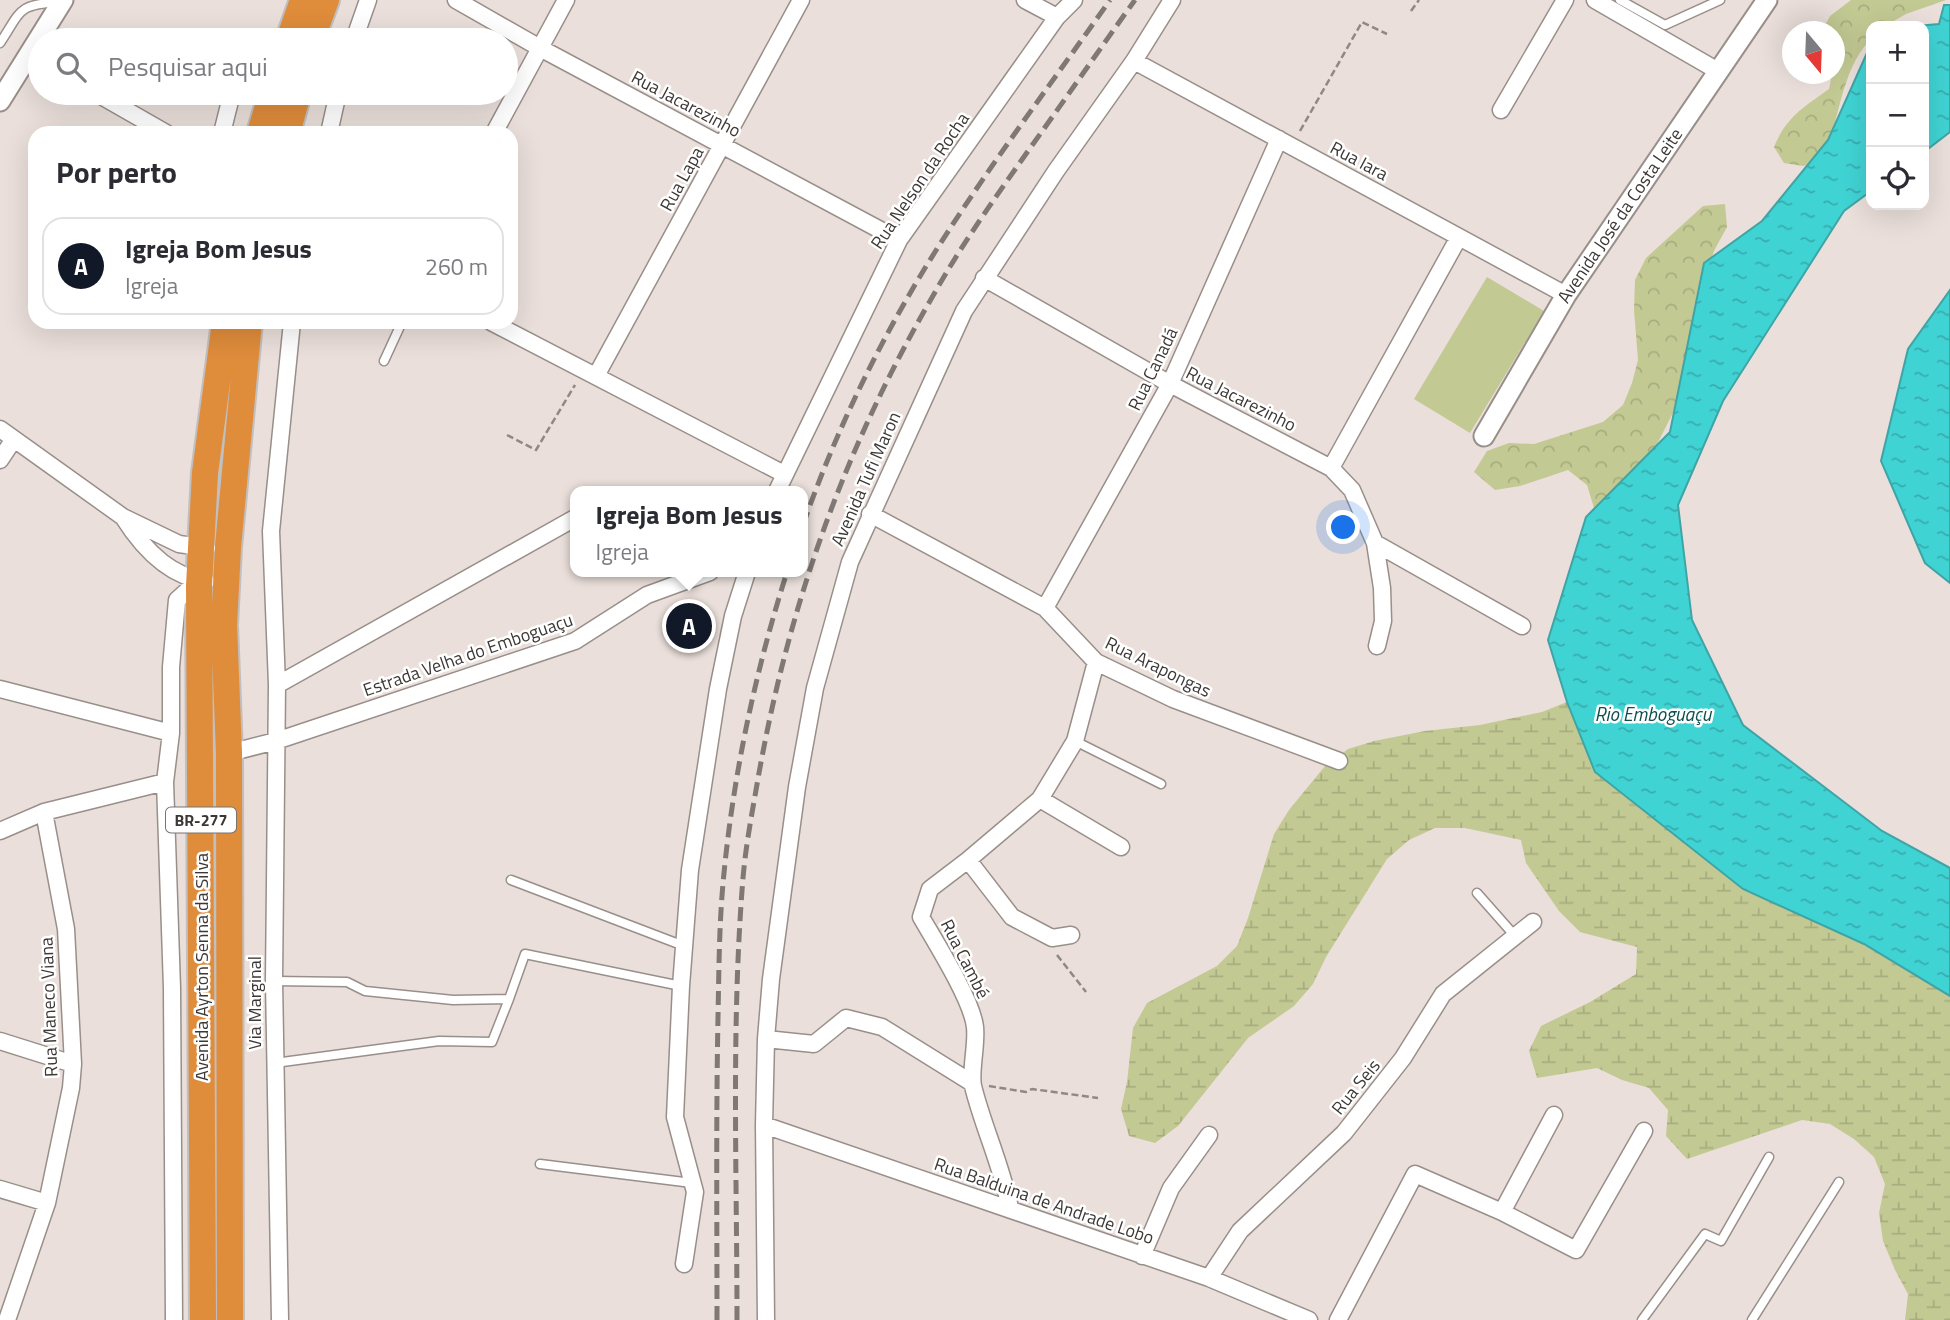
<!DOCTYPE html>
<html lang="pt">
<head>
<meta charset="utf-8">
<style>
  body { margin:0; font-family:"Titillium Web",sans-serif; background:#f2f2f3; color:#2b2b33 }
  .controls { position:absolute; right:21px; top:21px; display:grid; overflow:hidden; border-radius:14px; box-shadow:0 7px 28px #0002 }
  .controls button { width:63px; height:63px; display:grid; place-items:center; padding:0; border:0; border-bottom:2px solid #e1e1e2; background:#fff; color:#2b2b33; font:35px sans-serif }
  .compass { position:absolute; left:1782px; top:21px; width:63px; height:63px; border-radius:50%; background:#fff; box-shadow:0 7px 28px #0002; rotate:161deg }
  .you { position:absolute; left:1344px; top:528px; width:24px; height:24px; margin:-18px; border:5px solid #fff; border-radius:50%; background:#1a73e8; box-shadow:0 0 0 10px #1a73e833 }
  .badge { display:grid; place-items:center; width:46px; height:46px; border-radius:50%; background:#111827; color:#fff; font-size:23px; font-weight:700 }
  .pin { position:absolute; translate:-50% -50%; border:4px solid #fff; box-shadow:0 2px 7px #0006 }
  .popup { position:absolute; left:570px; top:486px; width:238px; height:91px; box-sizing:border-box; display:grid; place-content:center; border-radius:14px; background:#fff; filter:drop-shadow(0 2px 5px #0005); font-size:23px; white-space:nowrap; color:#7c7c81 }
  .popup b { font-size:26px; color:#2b2b33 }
  .popup::after { content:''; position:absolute; left:50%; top:100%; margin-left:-14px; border:14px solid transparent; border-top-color:#fff }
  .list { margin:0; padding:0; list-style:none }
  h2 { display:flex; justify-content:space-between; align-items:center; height:91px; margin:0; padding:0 28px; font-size:30px }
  h2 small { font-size:23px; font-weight:400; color:#7c7c81 }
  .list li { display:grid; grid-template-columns:46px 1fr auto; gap:21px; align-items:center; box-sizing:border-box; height:98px; margin:0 14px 14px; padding:0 14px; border:2px solid #e1e1e2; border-radius:21px }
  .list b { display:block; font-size:26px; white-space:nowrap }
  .list p { margin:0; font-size:23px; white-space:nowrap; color:#7c7c81 }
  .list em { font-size:23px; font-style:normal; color:#7c7c81 }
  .icon { flex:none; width:38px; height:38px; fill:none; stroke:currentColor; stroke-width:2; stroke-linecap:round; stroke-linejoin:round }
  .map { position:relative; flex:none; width:1950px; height:1320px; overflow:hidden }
  .search { position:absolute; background:#fff; box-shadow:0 7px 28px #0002; left:28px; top:28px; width:490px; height:77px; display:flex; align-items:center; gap:18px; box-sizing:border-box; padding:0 24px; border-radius:38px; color:#7c7c81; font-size:26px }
  .panel { position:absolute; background:#fff; box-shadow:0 7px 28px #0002; left:28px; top:126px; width:490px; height:203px; border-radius:21px }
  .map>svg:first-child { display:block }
</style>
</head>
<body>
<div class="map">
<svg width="1950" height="1320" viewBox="0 0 1950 1320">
  <defs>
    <pattern id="forest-crowns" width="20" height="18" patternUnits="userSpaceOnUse" patternTransform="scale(1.75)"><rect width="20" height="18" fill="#c3c993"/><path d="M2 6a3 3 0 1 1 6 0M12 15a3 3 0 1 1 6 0" fill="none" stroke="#a8ad7f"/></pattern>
    <pattern id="wetland-marsh" width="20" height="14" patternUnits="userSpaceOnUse" patternTransform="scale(1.75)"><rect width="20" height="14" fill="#c3c993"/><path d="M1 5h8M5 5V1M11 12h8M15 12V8" fill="none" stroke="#a8ad7f"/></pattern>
    <pattern id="water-ripples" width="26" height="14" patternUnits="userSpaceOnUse" patternTransform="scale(1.75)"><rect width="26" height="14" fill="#40d3d4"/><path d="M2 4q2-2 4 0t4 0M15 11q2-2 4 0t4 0" fill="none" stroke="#37acad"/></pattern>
  </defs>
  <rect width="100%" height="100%" fill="#eadfda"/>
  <path fill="url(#forest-crowns)" d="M 1851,0 L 1946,0 L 1906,14 L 1885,26 L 1871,26 L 1871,39 C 1839,71 1841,124 1820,162 L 1803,166 L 1784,163 L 1774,147 C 1786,117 1804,107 1829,89 L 1832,74 L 1834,74 L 1834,32 L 1822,31 L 1830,16 Z
    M 1725,204 L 1727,227 L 1715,249 L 1706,271 L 1681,397 L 1646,466 L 1621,507 L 1594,508 L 1587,485 L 1568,470 L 1520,486 L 1495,490 L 1474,472 L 1487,451 L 1509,443 L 1534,444 L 1603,422 L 1623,405 L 1632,383 L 1638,360 L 1634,310 L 1635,280 L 1646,258 L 1703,206 Z"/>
  <path fill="url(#wetland-marsh)" d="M 1567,702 L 1595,772 L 1743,889 L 1864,944 L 1950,996 L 1950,1320 L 1905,1320 L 1908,1294 L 1895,1270 L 1883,1241 L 1879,1213 L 1885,1184 L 1874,1157 L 1854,1139 L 1830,1124 L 1802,1120 L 1687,1159 L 1666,1136 L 1668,1110 L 1649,1088 L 1622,1080 L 1597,1068 L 1537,1078 L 1529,1051 L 1541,1026 L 1590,1002 L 1636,974 L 1637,947 L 1580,932 L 1559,911 L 1526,863 L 1521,840 L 1465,828 L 1435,828 L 1409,840 L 1387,859 L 1326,957 L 1313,984 L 1294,1006 L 1248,1038 L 1178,1126 L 1155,1143 L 1129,1136 L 1121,1109 L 1127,1082 L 1133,1028 L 1147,1003 L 1217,966 L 1237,946 L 1248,918 L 1274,834 L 1289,810 L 1325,766 L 1348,749 L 1374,741 L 1425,731 L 1480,725 L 1542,712 Z"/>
  <path fill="#c3c993" d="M 1487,277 L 1544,311 L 1470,433 L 1414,399 Z"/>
  <path fill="url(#water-ripples)" stroke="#3fa4a5" stroke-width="2" d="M 1944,5 L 1950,5 L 1950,132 L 1924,152 L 1924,26 L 1916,26 L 1939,24 Z
    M 1871,44 L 1871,191 L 1844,211 L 1723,401 L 1678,505 L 1692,620 L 1743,725 L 1882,831 L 1950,868 L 1950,996 L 1864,944 L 1743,889 L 1595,772 L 1567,702 L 1548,640 L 1586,517 L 1670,432 L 1704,263 L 1762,221 L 1828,140 Z
    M 1950,290 L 1950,583 L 1925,563 L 1881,461 L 1908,349 Z"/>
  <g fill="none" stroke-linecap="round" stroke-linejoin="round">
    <defs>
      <path id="service" d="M 1620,0 L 1665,25 L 1720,0
        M 0,43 C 22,10 17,5 58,2
        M 384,361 L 402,322
        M 1075,741 L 1161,784
        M 511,880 L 684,946
        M 1477,893 L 1515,936
        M 274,981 L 347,982 L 365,991 L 453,1000 L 509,999 L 525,954 L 681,986
        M 275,1063 L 439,1041 L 492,1042 L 509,999
        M 540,1164 L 692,1183
        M 1642,1320 L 1705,1234 L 1721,1241 L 1769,1157
        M 1752,1320 L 1839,1182"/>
      <path id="minor" d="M 456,0 L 540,48 L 899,240
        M 1025,0 L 1057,17
        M 1595,0 L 1718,71
        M 354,40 L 368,0
        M 1134,61 L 1566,295
        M 96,93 L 166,133
        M 1501,110 L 1565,0
        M 222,133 L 232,93
        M 329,133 L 338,93
        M 494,133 L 566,0
        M 984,278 L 1170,384 L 1331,468 L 1352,490 L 1375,543 L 1382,588 L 1383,621 L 1377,646
        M 491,322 L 784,474
        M 596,376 L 801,0
        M 0,429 L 123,517 L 179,544 L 207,548
        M 0,460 L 14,439
        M 1331,468 L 1459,237
        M 777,491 L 899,240 L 1057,17 L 1074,0
        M 870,514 L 1045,608 L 1096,662 L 1173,699 L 1339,761
        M 123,517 C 142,547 169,577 206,581
        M 1375,543 L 1522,626
        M 1045,608 L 1170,384 L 1279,139
        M 277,685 L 575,518
        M 0,689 L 171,733
        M 229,753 L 276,741 L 575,641 L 647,595 L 710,572
        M 1040,799 L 1121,847
        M 0,831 L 44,812 L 165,782
        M 968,860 L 1012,917 L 1052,938 L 1071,935
        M 766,1039 L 814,1044 L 846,1018 L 882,1027 L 972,1083
        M 0,1041 L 73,1064
        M 764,1125 L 1209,1278 L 1309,1320
        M 0,1189 L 47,1203
        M 1010,1208 C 1002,1166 983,1127 973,1086 C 970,1071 977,1045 975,1027 C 972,1000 936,943 921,917 L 930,889 L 968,860 L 1040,799 L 1075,741 L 1096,662
        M 1502,1212 L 1554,1115
        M 1142,1256 L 1171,1188 L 1209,1135
        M 684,1264 L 695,1192 L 675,1117 L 681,986 L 690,870 L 718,689 L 733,616 L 747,572
        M 1209,1278 L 1240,1231 L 1344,1133 L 1403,1058 L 1443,994 L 1533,922
        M 7,1320 L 47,1203 L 71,1088 L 73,1064 L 66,929 L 44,812
        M 174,1320 L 172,988 L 165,782 L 171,733 L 171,667 L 177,600 L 199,580
        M 280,1320 L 274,981 L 277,685 L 271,531 L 292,322
        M 766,1320 L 764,1125 L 766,1039 L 771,979 L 797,787 L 815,688 L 850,562 L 964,311 L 1056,171 L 1134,61 L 1172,0
        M 1338,1320 L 1415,1174 L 1502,1212 L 1576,1250 L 1644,1131"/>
      <g id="tertiary">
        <path d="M 0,101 L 63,0"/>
        <path id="s1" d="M 1484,436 L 1566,295 L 1767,0"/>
      </g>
      <path id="trunk" d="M 289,40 L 303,0
        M 311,40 L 326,0
        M 260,133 L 272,93
        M 287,133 L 298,93
        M 203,1320 L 199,586 L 205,473 L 225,322
        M 230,1320 L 229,753 L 224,625 L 228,547 L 249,322"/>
    </defs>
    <use href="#service" stroke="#998f8a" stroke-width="11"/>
    <use href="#minor" stroke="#998f8a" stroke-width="19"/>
    <use href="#tertiary" stroke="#998f8a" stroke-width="23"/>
    <use href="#trunk" stroke="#c1bfbf" stroke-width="30"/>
    <path stroke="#908885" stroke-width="2.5" stroke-dasharray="7 3.5" stroke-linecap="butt" d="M 1411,11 L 1419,0
      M 1300,131 L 1362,22 L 1387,34
      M 507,435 L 536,450 L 575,385
      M 1057,955 L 1086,992
      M 989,1086 L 1026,1092 L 1032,1089 L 1098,1098"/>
    <use href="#service" stroke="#fff" stroke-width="8"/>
    <use href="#minor" stroke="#fff" stroke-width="16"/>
    <use href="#tertiary" stroke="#fff" stroke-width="19"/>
    <use href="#trunk" stroke="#df8c3b" stroke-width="26"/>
    <path stroke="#7f7875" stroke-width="5" stroke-dasharray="14 7" stroke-linecap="butt" d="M 803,525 C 837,427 884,332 940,244 C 993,161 1053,81 1110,0
      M 717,1320 C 717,1219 716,1118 718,1017 C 719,969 719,921 724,873 C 734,771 756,669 787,572
      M 737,1320 C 737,1173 731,1025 743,878 C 746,843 753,808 759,773 C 790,601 846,445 934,294 C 962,244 995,198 1028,151 C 1064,101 1099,50 1135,0"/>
  </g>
  <g text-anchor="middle" stroke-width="5" stroke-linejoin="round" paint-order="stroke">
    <rect fill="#fff" stroke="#767472" stroke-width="2" x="166" y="807.5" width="70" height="25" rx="5"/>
    <g font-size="16" font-weight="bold" fill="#3c3836">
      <text x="201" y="826">BR-277</text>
    </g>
    <g font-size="18" fill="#3c3836" stroke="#fff">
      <text transform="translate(686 104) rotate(28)" y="6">Rua Jacarezinho</text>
      <text transform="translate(1359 161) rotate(28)" y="6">Rua Iara</text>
      <text transform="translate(682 179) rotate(-61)" y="6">Rua Lapa</text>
      <text transform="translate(920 181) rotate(-56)" y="6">Rua Nelson da Rocha</text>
      <text dy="6" stroke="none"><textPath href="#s1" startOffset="259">Avenida José da Costa Leite</textPath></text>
      <text transform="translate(1153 369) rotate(-64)" y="6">Rua Canadá</text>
      <text transform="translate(1241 399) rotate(27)" y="6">Rua Jacarezinho</text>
      <text transform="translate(866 479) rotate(-66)" y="6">Avenida Tufi Maron</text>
      <text transform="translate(468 655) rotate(-19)" y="6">Estrada Velha do Emboguaçu</text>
      <text transform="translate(1158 667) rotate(26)" y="6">Rua Arapongas</text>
      <text transform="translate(965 959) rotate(63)" y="6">Rua Cambé</text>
      <text transform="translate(202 967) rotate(-90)" y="6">Avenida Ayrton Senna da Silva</text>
      <text transform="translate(255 1003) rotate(-90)" y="6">Via Marginal</text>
      <text transform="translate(49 1007) rotate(-92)" y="6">Rua Maneco Viana</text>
      <text transform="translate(1356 1087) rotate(-51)" y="6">Rua Seis</text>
      <text transform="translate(1044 1201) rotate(19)" y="6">Rua Balduina de Andrade Lobo</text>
    </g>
    <g font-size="19" font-style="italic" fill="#0e4e4e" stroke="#fff">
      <text x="1653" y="721">Rio Emboguaçu</text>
    </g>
  </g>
</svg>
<div class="controls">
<button>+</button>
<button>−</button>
<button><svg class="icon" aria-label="locate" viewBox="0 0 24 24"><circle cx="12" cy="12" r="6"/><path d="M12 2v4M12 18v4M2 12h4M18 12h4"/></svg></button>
</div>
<svg class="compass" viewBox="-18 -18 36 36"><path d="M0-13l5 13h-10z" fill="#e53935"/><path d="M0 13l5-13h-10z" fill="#7c7c81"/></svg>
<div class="you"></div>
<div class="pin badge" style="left:689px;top:626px">A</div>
<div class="popup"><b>Igreja Bom Jesus</b>Igreja</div>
<div class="search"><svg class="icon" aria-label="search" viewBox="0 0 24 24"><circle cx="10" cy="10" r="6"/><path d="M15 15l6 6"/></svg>Pesquisar aqui</div>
<section class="panel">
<h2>Por perto<small></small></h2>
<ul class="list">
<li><span class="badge">A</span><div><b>Igreja Bom Jesus</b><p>Igreja</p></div><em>260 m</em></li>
</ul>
</section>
</div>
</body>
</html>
